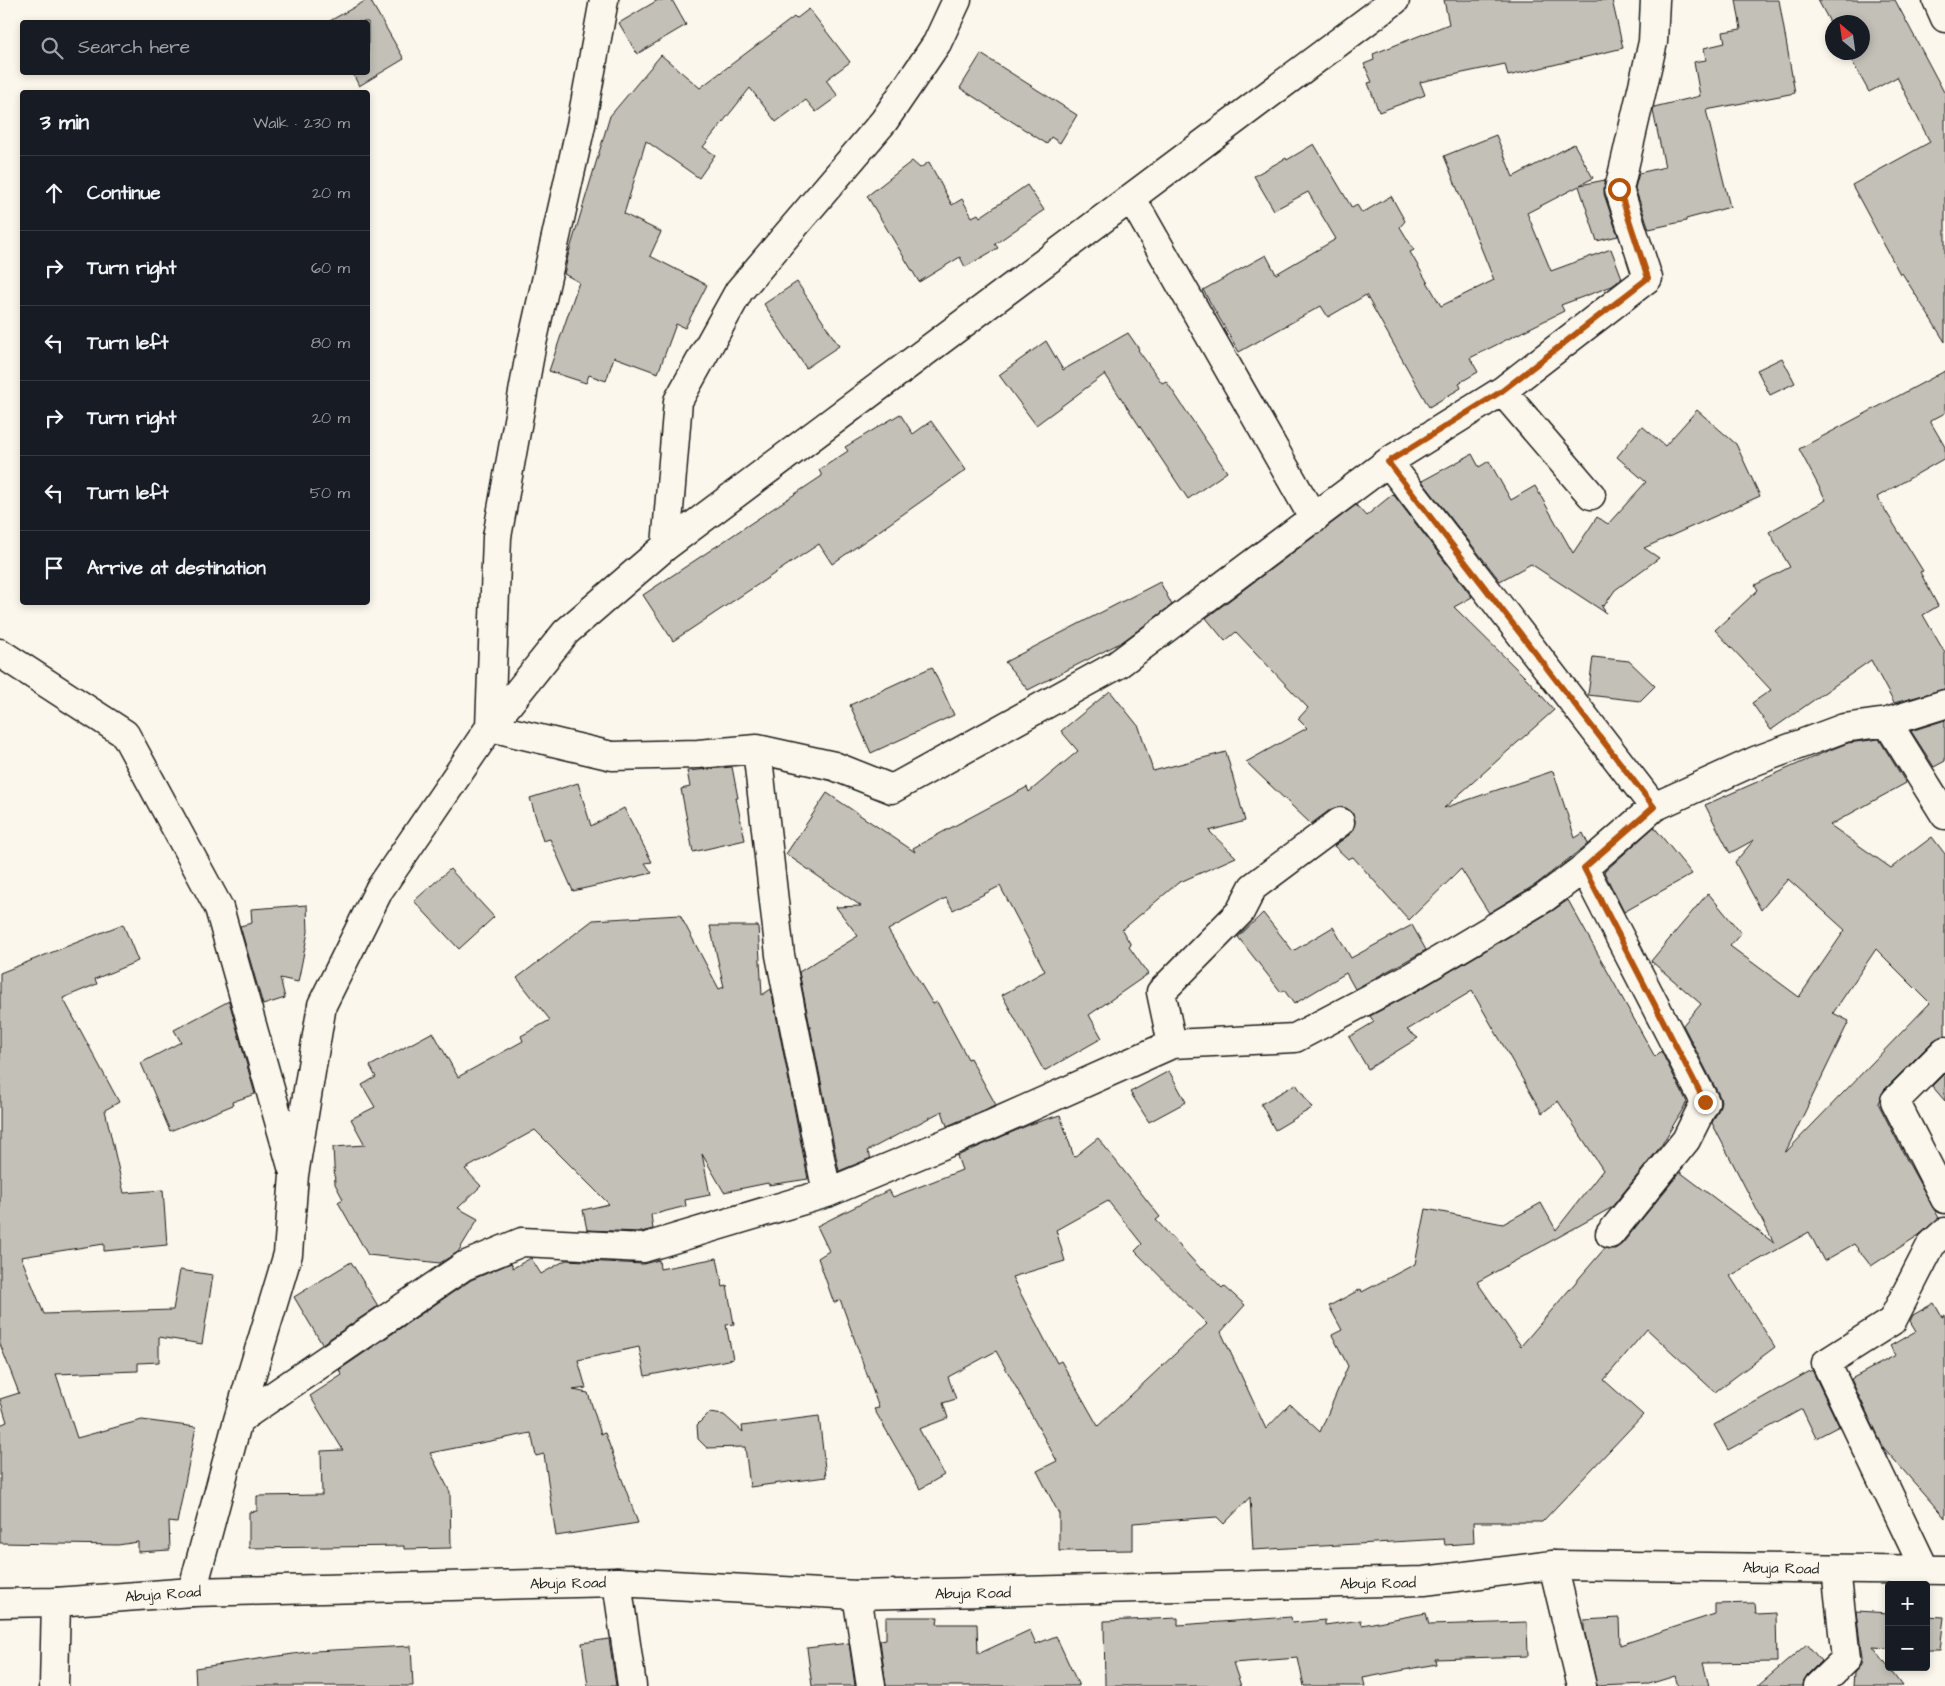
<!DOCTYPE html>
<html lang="en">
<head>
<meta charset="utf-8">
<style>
  body { margin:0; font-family:"Architects Daughter",sans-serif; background:#20242c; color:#f1f3f6 }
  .controls { position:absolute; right:15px; bottom:15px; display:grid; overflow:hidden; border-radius:5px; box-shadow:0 2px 8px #0003 }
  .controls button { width:45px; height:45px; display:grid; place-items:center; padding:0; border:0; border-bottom:1px solid #363941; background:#171b24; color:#f1f3f6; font:25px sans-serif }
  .compass { position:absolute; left:1825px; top:15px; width:45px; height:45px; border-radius:50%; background:#171b24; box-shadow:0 2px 8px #0003; rotate:331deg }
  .stop { position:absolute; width:15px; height:15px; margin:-11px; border:4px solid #b45309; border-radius:50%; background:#fff }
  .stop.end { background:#b45309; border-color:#fff; box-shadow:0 1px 5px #0008 }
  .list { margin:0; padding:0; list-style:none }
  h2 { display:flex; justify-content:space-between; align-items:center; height:65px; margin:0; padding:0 20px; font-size:21px }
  h2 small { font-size:16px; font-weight:400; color:#9ea1a6 }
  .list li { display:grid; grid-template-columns:32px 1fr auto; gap:15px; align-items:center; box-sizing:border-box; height:75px; padding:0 20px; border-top:1px solid #363941 }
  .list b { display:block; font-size:19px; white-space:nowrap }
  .list em { font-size:16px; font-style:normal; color:#9ea1a6 }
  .icon { flex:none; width:28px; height:28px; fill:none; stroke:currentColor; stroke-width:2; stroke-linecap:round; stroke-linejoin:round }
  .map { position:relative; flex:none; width:1945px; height:1686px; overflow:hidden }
  .search { position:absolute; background:#171b24; box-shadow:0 2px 8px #0003; left:20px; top:20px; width:350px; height:55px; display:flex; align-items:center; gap:12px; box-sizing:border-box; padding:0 18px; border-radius:5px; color:#9ea1a6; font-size:19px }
  .panel { position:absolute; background:#171b24; box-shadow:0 2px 8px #0003; left:20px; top:90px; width:350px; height:515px; border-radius:5px }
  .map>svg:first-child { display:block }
</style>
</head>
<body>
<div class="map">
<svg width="1945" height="1686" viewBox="0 0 1945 1686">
  <rect width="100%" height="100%" fill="#fbf7ec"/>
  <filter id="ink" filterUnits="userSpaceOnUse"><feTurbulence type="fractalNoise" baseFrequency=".02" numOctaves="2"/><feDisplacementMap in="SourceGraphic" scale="10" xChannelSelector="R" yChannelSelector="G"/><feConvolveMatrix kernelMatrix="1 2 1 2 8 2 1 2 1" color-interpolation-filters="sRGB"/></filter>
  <g filter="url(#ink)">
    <path fill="#c3c0b8" stroke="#1c1c1c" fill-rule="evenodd" d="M 367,0 L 370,0 L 404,59 L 359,86 L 352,72 L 368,72 L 368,22 L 328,22 Z
      M 658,0 L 672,0 L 686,25 L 637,54 L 619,23 Z
      M 1444,0 L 1612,0 L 1623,48 L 1508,76 L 1505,64 L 1420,82 L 1425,95 L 1379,112 L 1368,83 L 1372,82 L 1364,64 L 1374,60 L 1373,54 L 1449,24 Z
      M 1736,0 L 1779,0 L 1795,93 L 1706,110 L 1730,207 L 1686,219 L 1686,221 L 1649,229 L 1635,188 L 1639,173 L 1665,167 L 1653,111 L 1654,107 L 1700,96 L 1694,62 L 1706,60 L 1704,48 L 1725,43 L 1723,32 L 1741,29 Z
      M 1818,0 L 1895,0 L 1945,94 L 1945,342 L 1902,273 L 1900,274 L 1852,185 L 1930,142 L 1897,77 L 1869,92 L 1847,52 L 1862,52 L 1862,22 L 1832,22 L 1832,26 Z
      M 809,9 L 850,62 L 826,80 L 838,96 L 816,112 L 806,100 L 776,122 L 750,88 L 703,147 L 715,155 L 699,178 L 646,141 L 624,214 L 661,232 L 650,256 L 707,285 L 685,328 L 676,324 L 658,373 L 614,357 L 606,381 L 589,375 L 586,383 L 549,371 L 579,282 L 564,274 L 568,256 L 610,116 L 661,55 L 700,88 L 794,17 L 796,19 Z
      M 981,54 L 1077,115 L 1060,143 L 1051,137 L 1047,144 L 960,88 Z
      M 1496,135 L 1513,177 L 1574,144 L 1593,178 L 1580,185 L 1605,180 L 1604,194 L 1618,236 L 1597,241 L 1579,186 L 1527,213 L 1551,271 L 1611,249 L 1622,278 L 1612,286 L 1561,305 L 1564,311 L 1470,358 L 1478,372 L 1459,383 L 1461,388 L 1429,407 L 1366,295 L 1328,317 L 1321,306 L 1239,352 L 1203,290 L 1266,255 L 1276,274 L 1336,239 L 1308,192 L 1274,210 L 1254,176 L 1286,158 L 1287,160 L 1314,144 L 1352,208 L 1357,205 L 1362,213 L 1391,196 L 1405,221 L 1400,227 L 1414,250 L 1410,252 L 1441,306 L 1494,280 L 1444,156 Z
      M 912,161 L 920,168 L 929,162 L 952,205 L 962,199 L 972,217 L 978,214 L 980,217 L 1027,185 L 1044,210 L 995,244 L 998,248 L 965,267 L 960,257 L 919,282 L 867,196 Z
      M 797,282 L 839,346 L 806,368 L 764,304 Z
      M 1128,333 L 1139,349 L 1138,350 L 1162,383 L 1166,381 L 1227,472 L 1188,499 L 1105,374 L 1036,425 L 999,375 L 1046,341 L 1063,370 Z
      M 1782,358 L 1795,383 L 1770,395 L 1757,370 Z
      M 1945,371 L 1945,413 L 1930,421 L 1945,447 L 1945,458 L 1877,497 L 1923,571 L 1920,572 L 1938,606 L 1923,615 L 1945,653 L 1945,689 L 1894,703 L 1871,660 L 1771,730 L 1752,703 L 1771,690 L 1715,630 L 1758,590 L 1755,585 L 1790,567 L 1769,532 L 1826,500 L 1799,449 Z
      M 1697,410 L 1736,444 L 1760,496 L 1644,548 L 1659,558 L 1615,590 L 1604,606 L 1601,605 L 1606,613 L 1531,564 L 1500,581 L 1422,481 L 1472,454 L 1479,467 L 1489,461 L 1511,500 L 1535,486 L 1573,553 L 1597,517 L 1608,524 L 1646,482 L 1617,457 L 1642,426 L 1665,446 Z
      M 900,414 L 913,434 L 931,421 L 966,470 L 832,564 L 819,544 L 673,641 L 643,595 L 822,476 L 819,470 L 848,451 L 845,447 Z
      M 1393,494 L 1472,597 L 1454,607 L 1528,680 L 1554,710 L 1444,808 L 1553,771 L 1575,838 L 1583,833 L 1588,844 L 1535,885 L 1489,913 L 1461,869 L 1409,920 L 1353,857 L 1348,859 L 1334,846 L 1349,835 L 1354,829 L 1355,820 L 1352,812 L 1346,808 L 1338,807 L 1331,809 L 1311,824 L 1246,762 L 1307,728 L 1298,719 L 1308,708 L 1236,632 L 1225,641 L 1206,618 L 1356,505 L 1366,516 Z
      M 1160,582 L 1172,605 L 1122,642 L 1028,690 L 1005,662 Z
      M 1593,657 L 1629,661 L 1655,686 L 1640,701 L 1588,695 Z
      M 932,667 L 954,715 L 871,753 L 850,705 Z
      M 1110,691 L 1139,727 L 1153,771 L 1226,752 L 1245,821 L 1209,831 L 1236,857 L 1178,883 L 1122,930 L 1131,945 L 1129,947 L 1148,974 L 1089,1015 L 1102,1038 L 1044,1071 L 1002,995 L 1045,971 L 1000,886 L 953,910 L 946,898 L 888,930 L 933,1004 L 937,1002 L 968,1059 L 970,1058 L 996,1105 L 947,1126 L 942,1111 L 867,1151 L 871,1158 L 839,1171 L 799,972 L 858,936 L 836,907 L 861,906 L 786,854 L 827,793 L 915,852 L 913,848 L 1027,787 L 1029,792 L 1078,751 L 1061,731 Z
      M 1945,720 L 1945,761 L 1934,767 L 1911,731 Z
      M 1879,739 L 1906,783 L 1830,825 L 1891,868 L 1932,837 L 1945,854 L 1945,1036 L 1934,1040 L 1884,1090 L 1878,1103 L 1909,1164 L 1939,1218 L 1919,1235 L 1871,1266 L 1854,1244 L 1824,1261 L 1809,1232 L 1730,1276 L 1775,1347 L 1715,1392 L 1647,1329 L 1604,1380 L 1643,1415 L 1542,1522 L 1473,1522 L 1474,1543 L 1445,1545 L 1444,1539 L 1253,1550 L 1250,1497 L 1224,1524 L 1217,1517 L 1133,1523 L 1133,1550 L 1059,1551 L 1059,1514 L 1037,1471 L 1057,1461 L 996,1351 L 948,1377 L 956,1399 L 943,1403 L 948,1418 L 919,1429 L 944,1475 L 920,1489 L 874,1409 L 879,1408 L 840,1299 L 834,1303 L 818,1258 L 829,1251 L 817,1226 L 889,1190 L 893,1197 L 962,1170 L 957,1156 L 1031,1124 L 1060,1115 L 1074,1157 L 1098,1138 L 1160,1217 L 1156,1220 L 1201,1269 L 1203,1268 L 1222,1288 L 1224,1286 L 1245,1305 L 1221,1332 L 1266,1429 L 1290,1404 L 1320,1432 L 1348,1366 L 1332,1335 L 1342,1330 L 1329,1306 L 1361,1289 L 1362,1292 L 1415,1264 L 1426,1209 L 1503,1224 L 1541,1203 L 1556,1230 L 1603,1170 L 1558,1101 L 1542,1113 L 1472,991 L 1407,1030 L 1418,1038 L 1368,1069 L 1349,1037 L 1374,1022 L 1370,1016 L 1419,990 L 1552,911 L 1568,900 L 1655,1057 L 1661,1051 L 1687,1102 L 1661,1146 L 1611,1208 L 1477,1282 L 1521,1346 L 1605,1248 L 1615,1249 L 1622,1244 L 1680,1172 L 1774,1243 L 1712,1123 L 1719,1109 L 1721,1101 L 1719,1095 L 1683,1025 L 1701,1004 L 1651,961 L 1708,893 L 1741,933 L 1730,946 L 1799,997 L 1845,930 L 1788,879 L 1761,910 L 1735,862 L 1754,840 L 1730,853 L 1705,805 L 1825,752 L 1848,743 ZM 1876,949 L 1930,1003 L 1785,1153 L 1849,1021 L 1833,1013 ZM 1108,1201 L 1142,1244 L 1135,1251 L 1207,1324 L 1098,1426 L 1061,1361 L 1057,1363 L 1012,1277 L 1065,1261 L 1056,1230 Z
      M 732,767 L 738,798 L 736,798 L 745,840 L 693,852 L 681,789 L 690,787 L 687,771 Z
      M 578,783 L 591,826 L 624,808 L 652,862 L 645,863 L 652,873 L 573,891 L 550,839 L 543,841 L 530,798 Z
      M 1654,827 L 1692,874 L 1624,912 L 1604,872 Z
      M 450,869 L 494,917 L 459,949 L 414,901 Z
      M 307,905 L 308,932 L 298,982 L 280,978 L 285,998 L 263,1005 L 240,926 L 252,923 L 251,909 Z
      M 1263,913 L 1293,951 L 1333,927 L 1351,958 L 1412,925 L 1426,950 L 1355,989 L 1346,973 L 1294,1004 L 1284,990 L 1281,992 L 1238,937 Z
      M 680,915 L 719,989 L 724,987 L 710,926 L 758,926 L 762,995 L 771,989 L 808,1179 L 769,1185 L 768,1183 L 724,1192 L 702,1154 L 710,1195 L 685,1200 L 686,1206 L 651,1215 L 653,1229 L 641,1232 L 587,1230 L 583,1210 L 609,1204 L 535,1130 L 465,1169 L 481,1186 L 458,1208 L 478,1219 L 458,1252 L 440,1263 L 368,1255 L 338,1202 L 343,1199 L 335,1184 L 333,1147 L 365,1145 L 351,1119 L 375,1107 L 362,1085 L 376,1077 L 370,1066 L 433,1032 L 458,1077 L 523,1041 L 521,1036 L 550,1020 L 517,978 L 593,920 Z
      M 123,924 L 138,961 L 95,979 L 97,984 L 63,998 L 119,1102 L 105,1110 L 124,1193 L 163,1190 L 167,1245 L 104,1251 L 104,1244 L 21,1257 L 44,1314 L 173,1310 L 180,1270 L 213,1275 L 202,1344 L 159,1337 L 159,1362 L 138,1363 L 138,1371 L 56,1374 L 77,1438 L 142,1420 L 196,1427 L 177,1523 L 169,1522 L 170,1550 L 138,1552 L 138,1542 L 118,1545 L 0,1543 L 0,1425 L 7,1422 L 0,1399 L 19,1393 L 0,1344 L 0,973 Z
      M 229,1001 L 255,1094 L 232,1102 L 233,1105 L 170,1131 L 141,1063 L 181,1042 L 174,1030 Z
      M 1169,1071 L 1186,1102 L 1149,1122 L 1130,1092 Z
      M 1945,1073 L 1945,1101 L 1932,1086 Z
      M 1296,1084 L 1312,1108 L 1275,1130 L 1261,1104 Z
      M 531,1258 L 541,1274 L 566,1260 L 643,1264 L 659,1260 L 660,1269 L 717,1258 L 723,1287 L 727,1286 L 734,1324 L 726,1325 L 733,1359 L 645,1376 L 639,1347 L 578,1360 L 586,1388 L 573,1390 L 588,1393 L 601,1434 L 605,1433 L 638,1523 L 556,1536 L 544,1454 L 536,1456 L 531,1433 L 430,1453 L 450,1492 L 451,1548 L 404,1549 L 404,1546 L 249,1548 L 249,1512 L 257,1511 L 257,1496 L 322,1495 L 321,1451 L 343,1450 L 310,1396 L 342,1375 L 339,1370 L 471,1280 L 511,1263 L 513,1268 Z
      M 351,1262 L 378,1306 L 322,1344 L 294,1297 Z
      M 1934,1303 L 1942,1317 L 1945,1315 L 1945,1518 L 1883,1447 L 1851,1379 L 1896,1355 L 1890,1346 L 1916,1331 L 1910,1321 L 1913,1315 Z
      M 1812,1370 L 1839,1426 L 1816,1438 L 1802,1409 L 1728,1450 L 1714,1425 Z
      M 709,1413 L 724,1415 L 743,1432 L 742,1426 L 819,1416 L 826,1477 L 750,1487 L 745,1447 L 707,1448 L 698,1439 L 697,1425 Z
      M 1755,1603 L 1756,1614 L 1776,1613 L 1777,1662 L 1703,1663 L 1709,1686 L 1678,1686 L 1675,1676 L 1649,1684 L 1597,1686 L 1584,1629 L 1584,1620 L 1619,1618 L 1620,1645 L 1715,1614 L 1715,1604 Z
      M 1856,1611 L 1889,1613 L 1889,1648 L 1873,1647 L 1902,1686 L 1853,1686 L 1854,1673 L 1861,1665 L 1862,1658 Z
      M 1426,1613 L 1429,1625 L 1527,1622 L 1528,1656 L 1435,1659 L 1436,1664 L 1363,1678 L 1365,1686 L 1304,1686 L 1298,1658 L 1233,1663 L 1241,1686 L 1105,1686 L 1104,1621 L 1178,1618 L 1178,1625 L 1291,1617 L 1292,1623 L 1325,1620 L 1325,1625 L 1361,1620 L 1362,1625 Z
      M 1926,1616 L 1944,1617 L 1940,1650 L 1926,1650 Z
      M 886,1617 L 938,1617 L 937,1624 L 977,1624 L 978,1654 L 1030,1630 L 1036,1644 L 1056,1636 L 1079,1686 L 886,1686 L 880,1640 L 886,1639 Z
      M 609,1639 L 616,1686 L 588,1686 L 582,1643 Z
      M 849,1643 L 855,1686 L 812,1686 L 807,1648 Z
      M 1807,1644 L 1821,1661 L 1807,1675 L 1803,1686 L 1758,1686 Z
      M 411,1646 L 413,1686 L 196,1686 L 195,1668 L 314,1651 Z"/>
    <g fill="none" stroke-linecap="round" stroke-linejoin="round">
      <defs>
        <path id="minor" d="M 604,0 L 581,125 L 531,348 L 497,537 L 490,727 L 612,756 L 698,754 L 757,749
          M 1937,0 L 1945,18
          M 1132,199 L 1314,519
          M 1502,391 L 1591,495
          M 1388,462 L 1654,807
          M 666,546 L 678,401 L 739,291 L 884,121 L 937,43 L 957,0
          M 0,653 L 125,734 L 219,908 L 292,1167
          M 1887,722 L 1945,815
          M 1584,868 L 1705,1102 L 1686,1140 L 1610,1234
          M 1172,1044 L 1161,992 L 1240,912 L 1253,887 L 1340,822
          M 1945,1051 L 1895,1101 L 1945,1199
          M 827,1193 L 780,955 L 757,749 L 834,766 L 892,789 L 1117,665 L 1388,462 L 1502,391 L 1648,278 L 1619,189 L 1653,42 L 1655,0
          M 238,1420 L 464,1266 L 522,1242 L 643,1248 L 827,1193 L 990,1125 L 1172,1044 L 1295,1038 L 1411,977 L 1544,898 L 1584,868 L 1654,807 L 1755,761 L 1844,728 L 1887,722 L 1945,704
          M 1553,1565 L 1582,1686
          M 1925,1570 L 1826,1363 L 1892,1321 L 1931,1245 L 1945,1232
          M 617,1582 L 632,1686
          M 192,1592 L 238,1420 L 288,1254 L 294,1175 L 322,1005 L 379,890 L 490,727 L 566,632 L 666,546 L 1395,0
          M 857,1595 L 871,1686
          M 54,1686 L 56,1602
          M 1818,1686 L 1846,1659 L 1836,1569"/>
        <path id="major" d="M 0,1603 L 56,1602 L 192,1592 L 617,1582 L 857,1595 L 1424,1581 L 1553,1565 L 1945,1570"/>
      </defs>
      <use href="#minor" stroke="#1c1c1c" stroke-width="31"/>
      <use href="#major" stroke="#1c1c1c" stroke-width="31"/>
      <use href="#minor" stroke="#fbf7ec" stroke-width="28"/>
      <use href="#major" stroke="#fbf7ec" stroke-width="28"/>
    </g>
  </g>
  <g fill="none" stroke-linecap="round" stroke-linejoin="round" filter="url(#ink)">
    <path stroke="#b45309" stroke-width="6" d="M 1619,189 L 1648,278 L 1502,391 L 1388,462 L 1654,807 L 1584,868 L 1705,1102"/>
  </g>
  <g text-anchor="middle" stroke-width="4.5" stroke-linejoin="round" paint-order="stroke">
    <g font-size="15" fill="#1c1c1c" stroke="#fbf7ec">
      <text transform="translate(1781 1568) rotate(1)" y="5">Abuja Road</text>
      <text transform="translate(568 1583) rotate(-1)" y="5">Abuja Road</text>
      <text transform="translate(1378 1583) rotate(-1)" y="5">Abuja Road</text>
      <text transform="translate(973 1593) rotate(-1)" y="5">Abuja Road</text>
      <text transform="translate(163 1594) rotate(-4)" y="5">Abuja Road</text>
    </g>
  </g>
</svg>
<div class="controls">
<button>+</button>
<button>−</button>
</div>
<svg class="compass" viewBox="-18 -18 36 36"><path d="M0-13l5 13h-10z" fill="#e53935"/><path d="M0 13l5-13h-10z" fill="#9ea1a6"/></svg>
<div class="stop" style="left:1619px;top:189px"></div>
<div class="stop end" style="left:1705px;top:1102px"></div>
<div class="search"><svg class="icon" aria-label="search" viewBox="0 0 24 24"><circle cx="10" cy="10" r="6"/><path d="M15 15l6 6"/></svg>Search here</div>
<section class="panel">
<h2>3 min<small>Walk · 230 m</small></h2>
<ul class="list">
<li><svg class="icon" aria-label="ahead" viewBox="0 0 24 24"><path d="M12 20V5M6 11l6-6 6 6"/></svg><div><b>Continue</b></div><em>20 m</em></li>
<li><svg class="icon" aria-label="right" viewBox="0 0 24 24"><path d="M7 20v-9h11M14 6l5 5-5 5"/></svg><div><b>Turn right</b></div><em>60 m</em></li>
<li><svg class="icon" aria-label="left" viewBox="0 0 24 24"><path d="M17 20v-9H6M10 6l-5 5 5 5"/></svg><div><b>Turn left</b></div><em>80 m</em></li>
<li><svg class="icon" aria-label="right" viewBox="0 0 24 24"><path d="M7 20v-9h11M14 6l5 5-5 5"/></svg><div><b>Turn right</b></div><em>20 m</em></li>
<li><svg class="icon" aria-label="left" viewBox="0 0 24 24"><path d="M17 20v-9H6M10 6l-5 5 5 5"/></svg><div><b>Turn left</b></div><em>50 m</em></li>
<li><svg class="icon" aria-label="arrive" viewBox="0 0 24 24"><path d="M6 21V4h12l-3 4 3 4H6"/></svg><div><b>Arrive at destination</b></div></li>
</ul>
</section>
</div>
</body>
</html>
